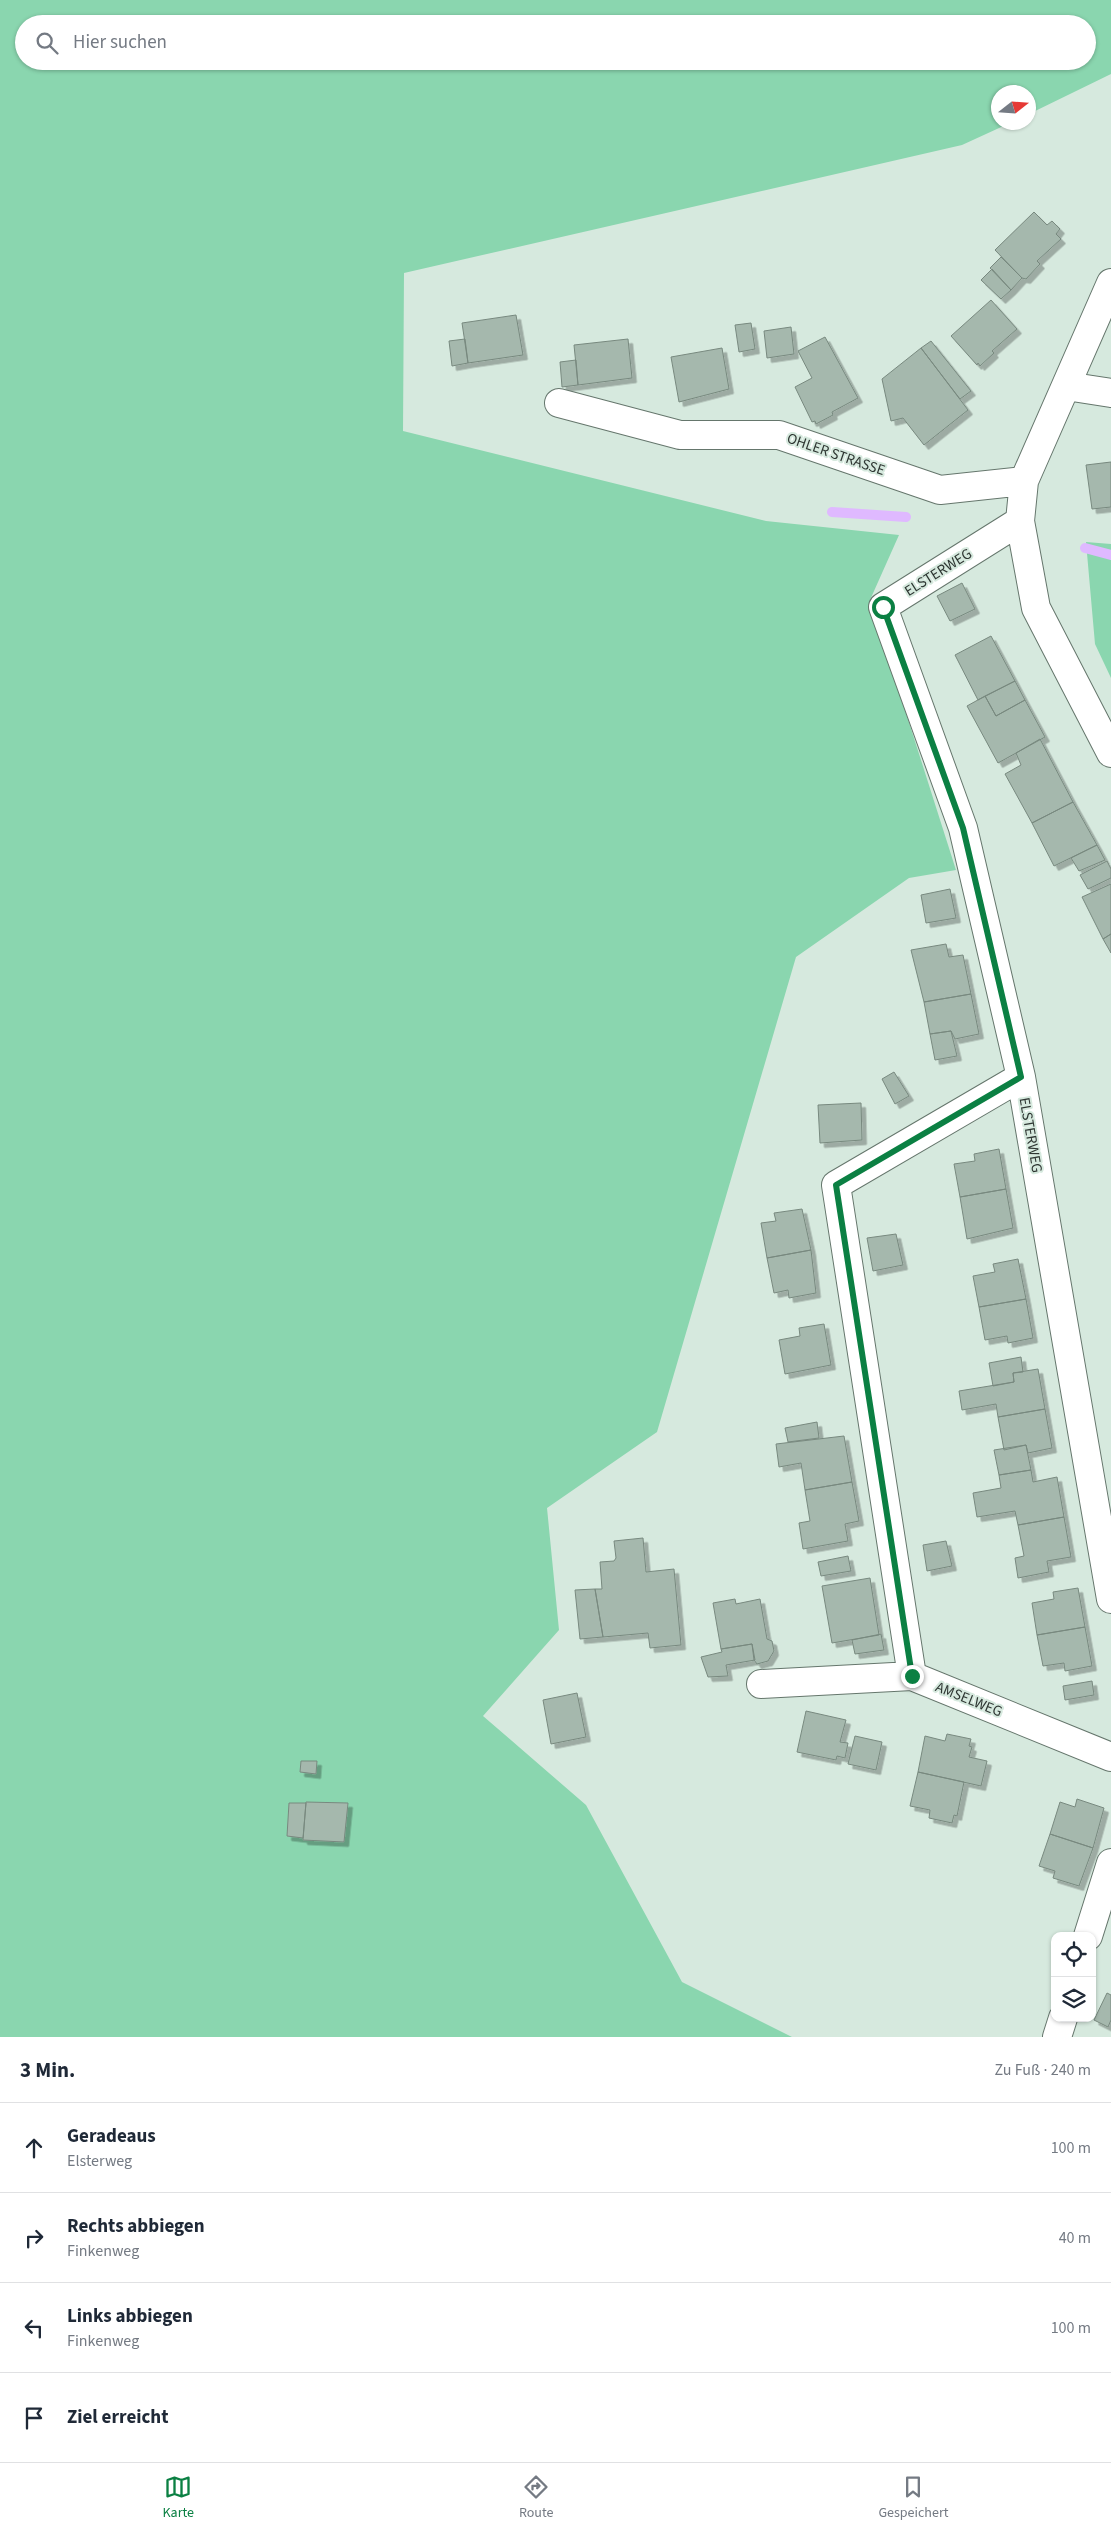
<!DOCTYPE html>
<html lang="de">
<head>
<meta charset="utf-8">
<style>
  body { margin:0; font-family:"Source Sans 3",sans-serif; background:#f6f6f7; color:#1f2937 }
  .controls { position:absolute; right:15px; bottom:15px; display:grid; overflow:hidden; border-radius:10px; box-shadow:0 1px 4px #0004 }
  .controls button { width:45px; height:45px; display:grid; place-items:center; padding:0; border:0; border-bottom:1px solid #e0e1e3; background:#fff; color:#1f2937; font:25px sans-serif }
  .compass { position:absolute; left:991px; top:85px; width:45px; height:45px; border-radius:50%; background:#fff; box-shadow:0 1px 4px #0004; rotate:73deg }
  .stop { position:absolute; width:15px; height:15px; margin:-11px; border:4px solid #0b8043; border-radius:50%; background:#fff }
  .stop.end { background:#0b8043; border-color:#fff; box-shadow:0 1px 5px #0008 }
  .list { margin:0; padding:0; list-style:none }
  h2 { display:flex; justify-content:space-between; align-items:center; height:65px; margin:0; padding:0 20px; font-size:21px }
  h2 small { font-size:16px; font-weight:400; color:#747a83 }
  .list li { display:grid; grid-template-columns:32px 1fr auto; gap:15px; align-items:center; box-sizing:border-box; height:90px; padding:0 20px; border-top:1px solid #e0e1e3 }
  .list b { display:block; font-size:19px; white-space:nowrap }
  .list p { margin:0; font-size:16px; white-space:nowrap; color:#747a83 }
  .list em { font-size:16px; font-style:normal; color:#747a83 }
  .icon { flex:none; width:28px; height:28px; fill:none; stroke:currentColor; stroke-width:2; stroke-linecap:round; stroke-linejoin:round }
  .map { position:relative; flex:none; width:1111px; height:2037px; overflow:hidden }
  .search { position:absolute; background:#fff; box-shadow:0 1px 4px #0004; left:15px; right:15px; top:15px; height:55px; display:flex; align-items:center; gap:12px; box-sizing:border-box; padding:0 18px; border-radius:28px; color:#747a83; font-size:19px }
  .sheet { height:425px; background:#fff }
  nav { display:flex; justify-content:space-around; align-items:center; box-sizing:border-box; height:70px; border-top:1px solid #e0e1e3; background:#fff; font-size:14px; color:#747a83 }
  nav a { display:grid; justify-items:center; gap:2px }
  nav .on { color:#0b8043 }
  .map>svg:first-child { display:block }
</style>
</head>
<body>
<div class="map">
<svg width="1111" height="2037" viewBox="0 0 1111 2037">
  <defs>
    <filter id="shadow"><feDropShadow dx="4.5" dy="4.5" stdDeviation="0" flood-color="#0004"/></filter>
  </defs>
  <rect width="100%" height="100%" fill="#d6e9de"/>
  <path fill="#8ad6af" fill-rule="evenodd" d="M 0,0 L 1111,0 L 1111,74 L 1029,114 L 1028,92 L 998,92 L 998,122 L 1010,123 L 962,145 L 404,273 L 403,431 L 766,521 L 899,535 L 870,600 L 956,870 L 909,878 L 796,957 L 657,1432 L 547,1508 L 559,1630 L 483,1716 L 586,1805 L 682,1982 L 792,2037 L 0,2037 ZM 24,24 L 1087,24 L 1087,61 L 24,61 Z
    M 1086,542 L 1111,544 L 1111,678 L 1095,644 Z"/>
  <g fill="none" stroke-linecap="round" stroke-linejoin="round">
    <path stroke="#dfb9ff" stroke-width="10" d="M 832,512 L 906,517
      M 1085,548 L 1111,555"/>
  </g>
  <path fill="#a5b8ad" stroke="#78897f" filter="url(#shadow)" d="M 1034,212 L 1047,225 L 1052,221 L 1060,229 L 1056,234 L 1061,239 L 1037,261 L 1040,264 L 1026,279 L 1022,278 L 995,250 Z
    M 1001,257 L 1022,278 L 1011,290 L 990,268 Z
    M 992,269 L 1011,290 L 1001,299 L 981,280 Z
    M 991,300 L 1017,329 L 992,351 L 994,353 L 980,366 L 978,363 L 977,365 L 951,336 Z
    M 516,315 L 523,355 L 468,363 L 462,323 Z
    M 751,323 L 755,349 L 739,352 L 735,325 Z
    M 791,327 L 794,354 L 767,358 L 764,331 Z
    M 825,337 L 858,398 L 832,412 L 833,415 L 816,424 L 815,421 L 812,422 L 795,387 L 812,378 L 798,351 Z
    M 465,339 L 468,363 L 452,366 L 449,341 Z
    M 628,339 L 632,378 L 578,385 L 574,345 Z
    M 931,341 L 971,391 L 960,399 L 921,348 Z
    M 722,348 L 729,389 L 679,402 L 671,357 Z
    M 921,348 L 968,410 L 924,445 L 903,418 L 891,421 L 882,379 Z
    M 576,360 L 578,385 L 562,387 L 560,362 Z
    M 1111,462 L 1111,507 L 1092,509 L 1086,465 Z
    M 962,583 L 975,609 L 950,621 L 937,596 Z
    M 991,636 L 1015,681 L 978,700 L 955,655 Z
    M 1015,681 L 1025,700 L 996,716 L 985,696 Z
    M 985,696 L 996,716 L 1025,700 L 1045,737 L 998,763 L 967,706 Z
    M 1040,739 L 1073,802 L 1032,823 L 1005,774 L 1021,765 L 1016,753 Z
    M 1073,802 L 1097,845 L 1054,866 L 1032,823 Z
    M 1097,845 L 1105,860 L 1079,871 L 1071,858 Z
    M 1107,861 L 1111,869 L 1111,878 L 1088,889 L 1080,875 Z
    M 1111,884 L 1111,934 L 1103,939 L 1082,897 Z
    M 950,889 L 956,918 L 926,923 L 921,895 Z
    M 1111,934 L 1111,953 L 1103,939 Z
    M 946,944 L 949,957 L 963,955 L 971,994 L 924,1002 L 911,950 Z
    M 971,994 L 979,1034 L 955,1039 L 951,1031 L 930,1034 L 924,1002 Z
    M 951,1031 L 957,1056 L 935,1060 L 930,1034 Z
    M 894,1072 L 909,1096 L 895,1104 L 882,1079 Z
    M 861,1103 L 862,1140 L 820,1143 L 818,1105 Z
    M 999,1149 L 1006,1189 L 960,1197 L 954,1164 L 975,1161 L 974,1154 Z
    M 1006,1189 L 1013,1228 L 967,1239 L 960,1197 Z
    M 802,1209 L 811,1250 L 767,1258 L 761,1223 L 776,1221 L 774,1213 Z
    M 896,1234 L 903,1265 L 873,1271 L 867,1238 Z
    M 811,1250 L 816,1293 L 789,1298 L 788,1290 L 774,1293 L 767,1258 Z
    M 1018,1259 L 1026,1299 L 979,1307 L 973,1276 L 995,1272 L 993,1264 Z
    M 1026,1299 L 1033,1338 L 1008,1343 L 1007,1336 L 985,1340 L 979,1307 Z
    M 824,1324 L 831,1365 L 785,1374 L 779,1340 L 800,1336 L 799,1328 Z
    M 1021,1357 L 1023,1372 L 1013,1373 L 1014,1382 L 993,1386 L 989,1363 Z
    M 1038,1369 L 1045,1409 L 998,1417 L 996,1404 L 962,1410 L 959,1391 L 1014,1382 L 1013,1373 Z
    M 1045,1409 L 1052,1448 L 1028,1453 L 1026,1445 L 1004,1450 L 998,1417 Z
    M 817,1422 L 819,1438 L 788,1442 L 785,1428 Z
    M 844,1436 L 852,1482 L 805,1490 L 801,1463 L 779,1467 L 776,1444 Z
    M 1026,1445 L 1031,1470 L 999,1475 L 994,1450 Z
    M 1031,1470 L 1033,1482 L 1057,1477 L 1064,1517 L 1018,1525 L 1015,1511 L 977,1517 L 973,1493 L 1001,1488 L 999,1475 Z
    M 852,1482 L 859,1521 L 845,1524 L 848,1541 L 803,1549 L 799,1523 L 810,1521 L 805,1490 Z
    M 1064,1517 L 1071,1557 L 1047,1561 L 1049,1572 L 1018,1578 L 1015,1558 L 1024,1556 L 1018,1525 Z
    M 643,1538 L 646,1572 L 674,1569 L 681,1645 L 650,1648 L 648,1633 L 603,1637 L 595,1589 L 602,1589 L 600,1562 L 614,1561 L 616,1558 L 614,1541 Z
    M 946,1541 L 952,1566 L 927,1571 L 923,1545 Z
    M 848,1556 L 851,1571 L 821,1576 L 818,1562 Z
    M 870,1578 L 879,1635 L 832,1643 L 822,1586 Z
    M 1078,1588 L 1085,1627 L 1037,1635 L 1032,1603 L 1054,1599 L 1053,1592 Z
    M 595,1589 L 603,1637 L 580,1639 L 575,1590 Z
    M 735,1599 L 736,1604 L 760,1599 L 767,1639 L 772,1641 L 774,1651 L 768,1661 L 757,1664 L 754,1660 L 752,1644 L 721,1649 L 713,1603 Z
    M 1085,1627 L 1092,1666 L 1065,1671 L 1064,1663 L 1043,1666 L 1037,1635 Z
    M 881,1634 L 884,1650 L 855,1654 L 852,1640 Z
    M 752,1644 L 755,1660 L 726,1665 L 728,1676 L 708,1677 L 701,1657 L 722,1652 L 721,1649 Z
    M 1092,1681 L 1094,1695 L 1065,1700 L 1063,1686 Z
    M 577,1693 L 586,1737 L 551,1744 L 543,1700 Z
    M 806,1711 L 846,1720 L 840,1742 L 848,1743 L 845,1758 L 837,1756 L 836,1760 L 797,1752 Z
    M 947,1734 L 971,1739 L 969,1746 L 972,1747 L 969,1757 L 987,1761 L 981,1786 L 918,1772 L 925,1736 L 945,1741 Z
    M 855,1736 L 882,1742 L 876,1770 L 848,1764 Z
    M 301,1761 L 317,1761 L 316,1774 L 300,1772 Z
    M 918,1772 L 964,1782 L 957,1816 L 954,1815 L 952,1823 L 929,1818 L 930,1810 L 910,1806 Z
    M 1077,1799 L 1104,1808 L 1093,1848 L 1050,1834 L 1060,1802 L 1075,1807 Z
    M 306,1802 L 348,1803 L 344,1842 L 303,1840 Z
    M 289,1803 L 306,1803 L 303,1838 L 287,1836 Z
    M 1050,1834 L 1093,1848 L 1079,1886 L 1053,1878 L 1055,1871 L 1039,1866 Z
    M 1107,1993 L 1111,1995 L 1111,2020 L 1108,2027 L 1094,2020 Z"/>
  <g fill="none" stroke-linecap="round" stroke-linejoin="round">
    <defs>
      <path id="minor" d="M 1111,283 L 1024,481 L 1020,521 L 1036,608 L 1111,753
        M 1066,386 L 1111,393
        M 559,403 L 680,435 L 779,435 L 940,490 L 1024,481
        M 1020,521 L 883,607 L 963,828 L 1021,1077 L 1111,1599
        M 912,1676 L 836,1185 L 1021,1077
        M 761,1684 L 912,1676 L 1111,1757
        M 1088,1936 L 1111,1863
        M 1057,2037 L 1063,2018"/>
    </defs>
    <use href="#minor" stroke="#65766c" stroke-width="30"/>
    <use href="#minor" stroke="#fff" stroke-width="28"/>
  </g>
  <g fill="none" stroke-linecap="round" stroke-linejoin="round">
    <path stroke="#0b8043" stroke-width="6" d="M 883,607 L 963,828 L 1021,1077 L 836,1185 L 912,1676"/>
  </g>
  <g text-anchor="middle" stroke-width="4" stroke-linejoin="round" paint-order="stroke">
    <g font-size="15" fill="#2e3632" stroke="#d6e9de">
      <text transform="translate(836 454) rotate(19)" y="5">OHLER STRASSE</text>
      <text transform="translate(938 572) rotate(-32)" y="5">ELSTERWEG</text>
      <text transform="translate(1031 1135) rotate(80)" y="5">ELSTERWEG</text>
      <text transform="translate(969 1699) rotate(22)" y="5">AMSELWEG</text>
    </g>
  </g>
</svg>
<div class="controls">
<button><svg class="icon" aria-label="locate" viewBox="0 0 24 24"><circle cx="12" cy="12" r="6"/><path d="M12 2v4M12 18v4M2 12h4M18 12h4"/></svg></button>
<button><svg class="icon" aria-label="layers" viewBox="0 0 24 24"><path d="M12 4l9 5-9 5-9-5zM3 14l9 5 9-5"/></svg></button>
</div>
<svg class="compass" viewBox="-18 -18 36 36"><path d="M0-13l5 13h-10z" fill="#e53935"/><path d="M0 13l5-13h-10z" fill="#747a83"/></svg>
<div class="stop" style="left:883px;top:607px"></div>
<div class="stop end" style="left:912px;top:1676px"></div>
<div class="search"><svg class="icon" aria-label="search" viewBox="0 0 24 24"><circle cx="10" cy="10" r="6"/><path d="M15 15l6 6"/></svg>Hier suchen</div>
</div>
<section class="sheet">
<h2>3 Min.<small>Zu Fuß · 240 m</small></h2>
<ul class="list">
<li><svg class="icon" aria-label="ahead" viewBox="0 0 24 24"><path d="M12 20V5M6 11l6-6 6 6"/></svg><div><b>Geradeaus</b><p>Elsterweg</p></div><em>100 m</em></li>
<li><svg class="icon" aria-label="right" viewBox="0 0 24 24"><path d="M7 20v-9h11M14 6l5 5-5 5"/></svg><div><b>Rechts abbiegen</b><p>Finkenweg</p></div><em>40 m</em></li>
<li><svg class="icon" aria-label="left" viewBox="0 0 24 24"><path d="M17 20v-9H6M10 6l-5 5 5 5"/></svg><div><b>Links abbiegen</b><p>Finkenweg</p></div><em>100 m</em></li>
<li><svg class="icon" aria-label="arrive" viewBox="0 0 24 24"><path d="M6 21V4h12l-3 4 3 4H6"/></svg><div><b>Ziel erreicht</b></div></li>
</ul>
</section>
<nav>
<a class="on"><svg class="icon" aria-label="map" viewBox="0 0 24 24"><path d="M3 6l6-2 6 2 6-2v14l-6 2-6-2-6 2zM9 4v14M15 6v14"/></svg>Karte</a>
<a><svg class="icon" aria-label="directions" viewBox="0 0 24 24"><path d="M12 3l9 9-9 9-9-9zM9 14v-3h6M13 9l2 2-2 2"/></svg>Route</a>
<a><svg class="icon" aria-label="saved" viewBox="0 0 24 24"><path d="M7 4h10v16l-5-4-5 4z"/></svg>Gespeichert</a>
</nav>
</body>
</html>
